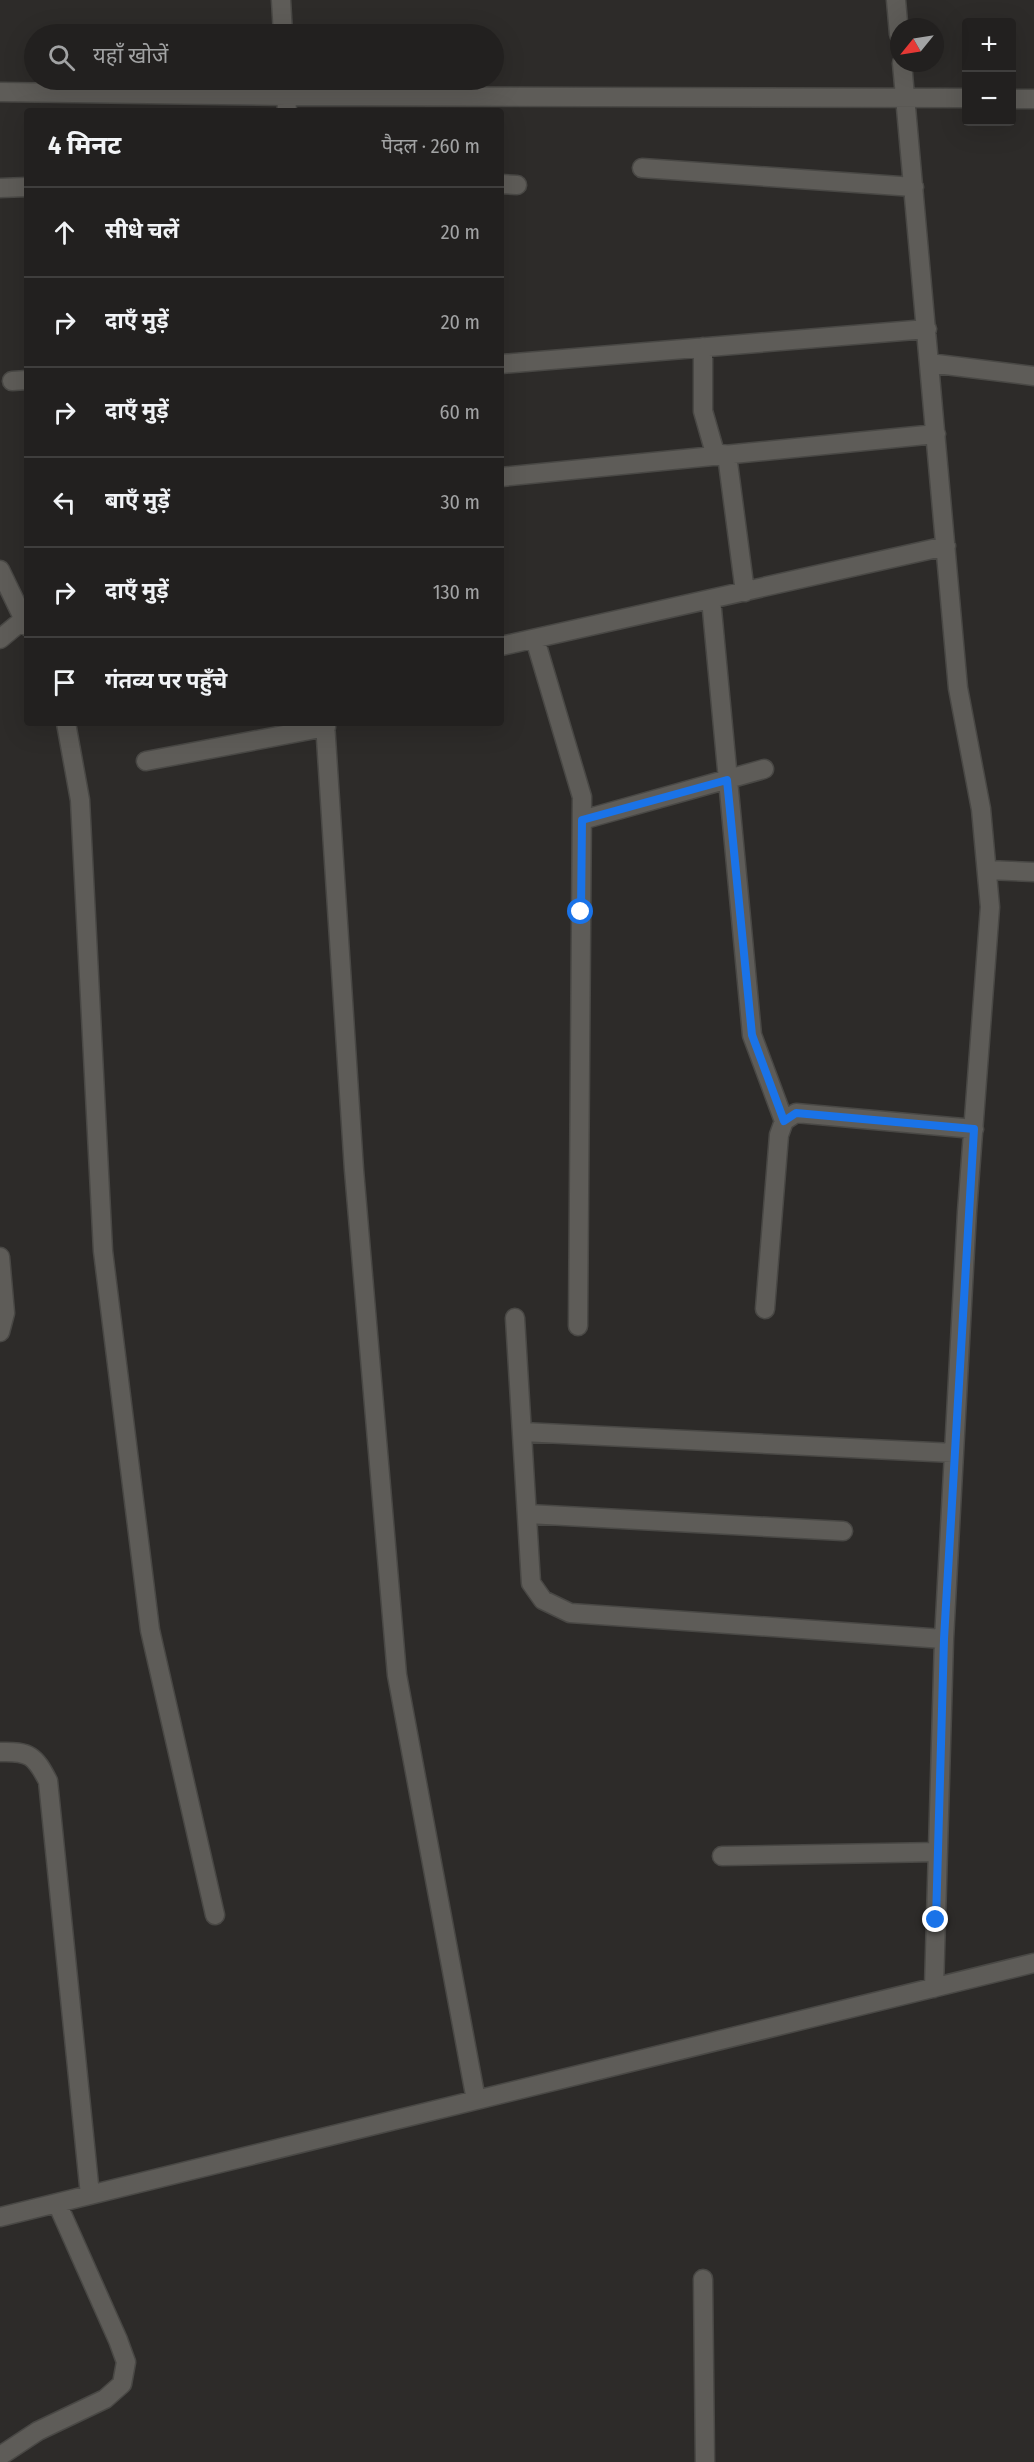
<!DOCTYPE html>
<html lang="hi">
<head>
<meta charset="utf-8">
<style>
  body { margin:0; font-family:"Fira Sans Condensed","Noto Sans Devanagari",sans-serif; background:#2a2828; color:#f1f3f6 }
  .controls { position:absolute; right:18px; top:18px; display:grid; overflow:hidden; border-radius:6px; box-shadow:0 6px 24px #0002 }
  .controls button { width:54px; height:54px; display:grid; place-items:center; padding:0; border:0; border-bottom:2px solid #3f3e3d; background:#22201f; color:#f1f3f6; font:30px sans-serif }
  .compass { position:absolute; left:890px; top:18px; width:54px; height:54px; border-radius:50%; background:#22201f; box-shadow:0 6px 24px #0002; rotate:240deg }
  .stop { position:absolute; width:18px; height:18px; margin:-14px; border:4px solid #1a73e8; border-radius:50%; background:#fff }
  .stop.end { background:#1a73e8; border-color:#fff; box-shadow:0 2px 6px #0008 }
  .list { margin:0; padding:0; list-style:none }
  h2 { display:flex; justify-content:space-between; align-items:center; height:78px; margin:0; padding:0 24px; font-size:26px }
  h2 small { font-size:20px; font-weight:400; color:#a2a3a4 }
  .list li { display:grid; grid-template-columns:39px 1fr auto; gap:18px; align-items:center; box-sizing:border-box; height:90px; padding:0 24px; border-top:2px solid #3f3e3d }
  .list b { display:block; font-size:22px; white-space:nowrap }
  .list em { font-size:20px; font-style:normal; color:#a2a3a4 }
  .icon { flex:none; width:33px; height:33px; fill:none; stroke:currentColor; stroke-width:2; stroke-linecap:round; stroke-linejoin:round }
  .map { position:relative; flex:none; width:1034px; height:2462px; overflow:hidden }
  .search { position:absolute; background:#22201f; box-shadow:0 6px 24px #0002; left:24px; top:24px; width:480px; height:66px; display:flex; align-items:center; gap:15px; box-sizing:border-box; padding:0 21px; border-radius:33px; color:#a2a3a4; font-size:22px }
  .panel { position:absolute; background:#22201f; box-shadow:0 6px 24px #0002; left:24px; top:108px; width:480px; height:618px; border-radius:6px }
  .map>svg:first-child { display:block }
</style>
</head>
<body>
<div class="map">
<svg width="1034" height="2462" viewBox="0 0 1034 2462">
  <rect width="100%" height="100%" fill="#2d2b29"/>
  <g fill="none" stroke-linecap="round" stroke-linejoin="round">
    <defs>
      <path id="minor" d="M 281,0 L 283,34
        M 896,0 L 899,34
        M 902,63 L 958,688 L 981,809 L 990,907 L 967,1212 L 954,1453 L 944,1639 L 934,1988
        M 285,80 L 287,111
        M 0,92 L 286,96 L 966,98
        M 1012,99 L 1034,99
        M 642,168 L 914,187
        M 501,184 L 517,185
        M 0,188 L 27,187
        M 703,347 L 703,411 L 715,453 L 727,455 L 745,592
        M 929,363 L 1034,376
        M 501,364 L 927,329
        M 12,381 L 27,380
        M 501,477 L 936,434
        M 0,570 L 27,626
        M 711,599 L 752,1035 L 784,1121
        M 0,639 L 24,619
        M 535,639 L 582,797 L 578,1326
        M 501,646 L 946,546
        M 66,723 L 80,800 L 103,1251 L 150,1630 L 215,1915
        M 325,723 L 354,1170 L 397,1675 L 476,2100
        M 146,761 L 326,727
        M 582,820 L 764,769
        M 987,870 L 1034,872
        M 0,1257 L 5,1313 L 0,1332
        M 765,1309 L 779,1135 L 784,1121 L 796,1113 L 974,1129
        M 515,1318 L 531,1583 L 543,1600 L 570,1613 L 944,1639
        M 522,1432 L 954,1453
        M 528,1514 L 843,1531
        M 0,1752 C 30,1751 35,1756 48,1781 L 90,2195
        M 722,1856 L 938,1852
        M 0,2217 L 1034,1963
        M 703,2279 L 705,2462
        M 0,2456 L 38,2431 L 105,2399 L 122,2384 L 126,2362 L 118,2340 L 57,2203"/>
    </defs>
    <use href="#minor" stroke="#494845" stroke-width="21"/>
    <use href="#minor" stroke="#5e5c58" stroke-width="18"/>
  </g>
  <g fill="none" stroke-linecap="round" stroke-linejoin="round">
    <path stroke="#1a73e8" stroke-width="8" d="M 581,912 L 582,820 L 727,780 L 752,1035 L 784,1121 L 796,1113 L 974,1129 L 944,1639 L 936,1920"/>
  </g>
</svg>
<div class="controls">
<button>+</button>
<button>−</button>
</div>
<svg class="compass" viewBox="-18 -18 36 36"><path d="M0-13l5 13h-10z" fill="#e53935"/><path d="M0 13l5-13h-10z" fill="#a2a3a4"/></svg>
<div class="stop" style="left:581px;top:912px"></div>
<div class="stop end" style="left:936px;top:1920px"></div>
<div class="search"><svg class="icon" aria-label="search" viewBox="0 0 24 24"><circle cx="10" cy="10" r="6"/><path d="M15 15l6 6"/></svg>यहाँ खोजें</div>
<section class="panel">
<h2>4 मिनट<small>पैदल · 260 m</small></h2>
<ul class="list">
<li><svg class="icon" aria-label="ahead" viewBox="0 0 24 24"><path d="M12 20V5M6 11l6-6 6 6"/></svg><div><b>सीधे चलें</b></div><em>20 m</em></li>
<li><svg class="icon" aria-label="right" viewBox="0 0 24 24"><path d="M7 20v-9h11M14 6l5 5-5 5"/></svg><div><b>दाएँ मुड़ें</b></div><em>20 m</em></li>
<li><svg class="icon" aria-label="right" viewBox="0 0 24 24"><path d="M7 20v-9h11M14 6l5 5-5 5"/></svg><div><b>दाएँ मुड़ें</b></div><em>60 m</em></li>
<li><svg class="icon" aria-label="left" viewBox="0 0 24 24"><path d="M17 20v-9H6M10 6l-5 5 5 5"/></svg><div><b>बाएँ मुड़ें</b></div><em>30 m</em></li>
<li><svg class="icon" aria-label="right" viewBox="0 0 24 24"><path d="M7 20v-9h11M14 6l5 5-5 5"/></svg><div><b>दाएँ मुड़ें</b></div><em>130 m</em></li>
<li><svg class="icon" aria-label="arrive" viewBox="0 0 24 24"><path d="M6 21V4h12l-3 4 3 4H6"/></svg><div><b>गंतव्य पर पहुँचे</b></div></li>
</ul>
</section>
</div>
</body>
</html>
